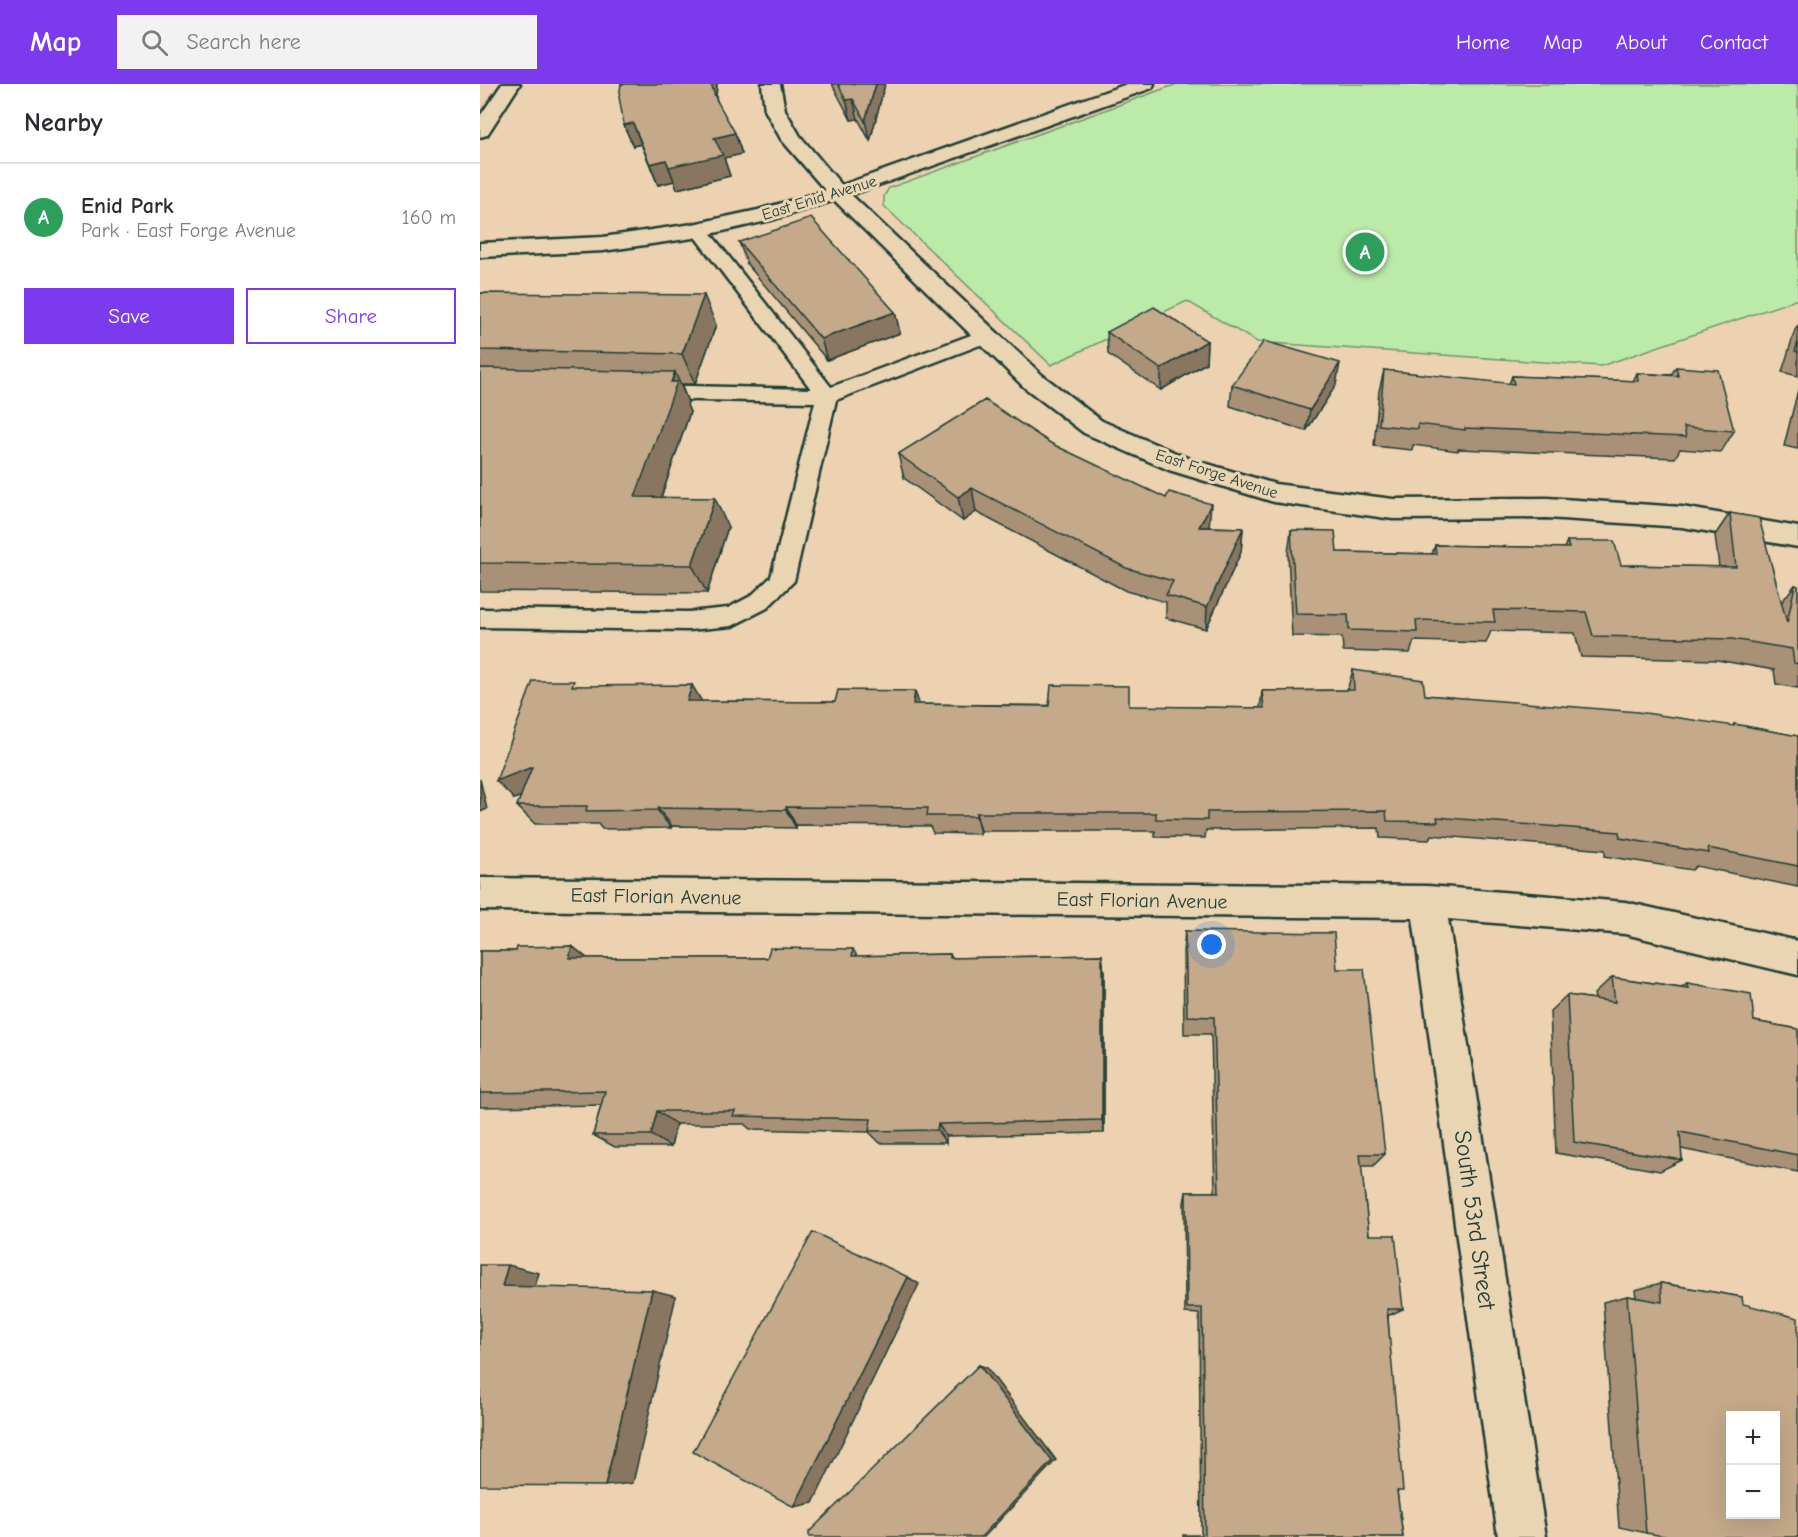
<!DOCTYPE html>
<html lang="en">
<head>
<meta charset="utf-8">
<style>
  body { margin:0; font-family:"Comic Neue",sans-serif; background:#f2f2f3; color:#2b2b33 }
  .controls { position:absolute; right:18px; bottom:18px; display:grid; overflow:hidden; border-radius:0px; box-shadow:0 6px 24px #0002 }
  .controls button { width:54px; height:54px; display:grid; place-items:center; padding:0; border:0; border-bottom:2px solid #e1e1e2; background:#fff; color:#2b2b33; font:30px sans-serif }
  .you { position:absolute; left:732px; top:861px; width:21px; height:21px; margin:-15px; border:4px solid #fff; border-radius:50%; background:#1a73e8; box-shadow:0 0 0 9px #1a73e833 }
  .badge { display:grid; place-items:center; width:39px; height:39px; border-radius:50%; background:#7c3aed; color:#fff; font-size:20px; font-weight:700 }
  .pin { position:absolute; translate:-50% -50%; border:3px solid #fff; box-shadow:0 2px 6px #0006 }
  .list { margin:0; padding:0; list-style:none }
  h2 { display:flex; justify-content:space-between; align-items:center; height:78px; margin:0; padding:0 24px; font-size:26px }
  h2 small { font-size:20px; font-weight:400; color:#7c7c81 }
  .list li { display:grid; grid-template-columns:39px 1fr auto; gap:18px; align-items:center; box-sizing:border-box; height:108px; padding:0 24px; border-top:2px solid #e1e1e2 }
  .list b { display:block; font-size:22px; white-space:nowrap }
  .list p { margin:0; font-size:20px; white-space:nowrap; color:#7c7c81 }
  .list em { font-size:20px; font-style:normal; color:#7c7c81 }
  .actions { display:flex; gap:12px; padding:18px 24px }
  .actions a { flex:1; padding:14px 0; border:2px solid #7c3aed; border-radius:0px; text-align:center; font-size:21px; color:#7c3aed }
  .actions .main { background:#7c3aed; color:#fff }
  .icon { flex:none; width:33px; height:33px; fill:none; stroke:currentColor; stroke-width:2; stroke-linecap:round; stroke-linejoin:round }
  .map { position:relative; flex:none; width:1318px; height:1453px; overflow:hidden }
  header { display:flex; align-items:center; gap:36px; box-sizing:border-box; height:84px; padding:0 30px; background:#7c3aed; color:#fff }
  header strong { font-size:28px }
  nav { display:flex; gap:33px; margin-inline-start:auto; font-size:21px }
  .search { width:420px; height:54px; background:#f2f2f3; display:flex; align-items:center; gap:15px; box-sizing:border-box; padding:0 21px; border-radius:0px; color:#7c7c81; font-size:22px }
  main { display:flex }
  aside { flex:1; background:#fff }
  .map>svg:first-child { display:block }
</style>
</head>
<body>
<header>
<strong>Map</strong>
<div class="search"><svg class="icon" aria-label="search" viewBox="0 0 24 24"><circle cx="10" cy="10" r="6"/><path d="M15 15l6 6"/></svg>Search here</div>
<nav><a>Home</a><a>Map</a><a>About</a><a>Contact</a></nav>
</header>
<main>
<aside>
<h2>Nearby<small></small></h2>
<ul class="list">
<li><span class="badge" style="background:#2e9e5b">A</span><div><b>Enid Park</b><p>Park · East Forge Avenue</p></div><em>160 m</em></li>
</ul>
<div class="actions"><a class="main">Save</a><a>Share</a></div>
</aside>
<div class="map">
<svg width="1318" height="1453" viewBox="0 0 1318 1453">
  <rect width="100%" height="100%" fill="#ecd2b0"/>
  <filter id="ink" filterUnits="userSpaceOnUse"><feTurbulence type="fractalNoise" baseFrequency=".0167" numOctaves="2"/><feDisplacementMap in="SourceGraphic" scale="12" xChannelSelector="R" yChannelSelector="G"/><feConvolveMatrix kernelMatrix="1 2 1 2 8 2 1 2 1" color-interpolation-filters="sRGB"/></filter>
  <g filter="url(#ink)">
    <path fill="#bceaa9" stroke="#6e946e" stroke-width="1.5" d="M 697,0 L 1318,0 L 1318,215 L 1121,282 L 777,258 L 707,217 L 571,281 L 404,122 L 404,112 L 409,104 Z"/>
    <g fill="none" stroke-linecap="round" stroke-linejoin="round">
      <defs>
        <path id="lane" d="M 218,140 L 224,141 L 351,303 L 499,248 L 513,248 L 516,252 L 513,256 L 356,316 L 314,497 L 287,524 L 252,542 L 209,546 L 0,543 L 0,525 L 209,528 L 248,524 L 271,512 L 291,493 L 335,318 L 167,315 L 160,313 L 157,308 L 160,303 L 167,301 L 331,305 L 209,145 L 212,141 Z"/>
        <path id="street" d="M 282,0 L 300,0 L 305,26 L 320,52 L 365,105 L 562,291 L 622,337 L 707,374 L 795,400 L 913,415 L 1067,414 L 1202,423 L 1318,443 L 1318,463 L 1202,443 L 1067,434 L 913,435 L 794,418 L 689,386 L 604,349 L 544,303 L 351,113 L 301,55 L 285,26 Z
          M 0,794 L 948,802 L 1145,818 L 1318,857 L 1318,891 L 1145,850 L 968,835 L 1066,1453 L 1018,1453 L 933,834 L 0,826 Z"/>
        <path id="secondary" d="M 22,0 L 40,0 L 7,51 L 0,53 L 0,32 Z
          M 647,0 L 674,0 L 672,4 L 365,113 L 291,136 L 213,154 L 123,167 L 0,173 L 0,159 L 123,153 L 213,140 L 278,126 L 351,105 Z"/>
      </defs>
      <use href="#lane" stroke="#1f3d34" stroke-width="5"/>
      <use href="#street" stroke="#1f3d34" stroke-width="5"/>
      <use href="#secondary" stroke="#1f3d34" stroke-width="5"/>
      <use href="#lane" fill="#ead5b3" fill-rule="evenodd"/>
      <use href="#street" fill="#ead5b3" fill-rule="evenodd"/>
      <use href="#secondary" fill="#ead5b3" fill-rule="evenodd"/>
    </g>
    <path fill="#a99177" stroke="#1f3d34" stroke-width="1.5" d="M 141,0 L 237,0 L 236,13 L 237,18 L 255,49 L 262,70 L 244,74 L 250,92 L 197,105 L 194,97 L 178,101 L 161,60 L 153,62 L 144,41 Z
      M 352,0 L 405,0 L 390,57 L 378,35 L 371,36 Z
      M 259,158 L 415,228 L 420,249 L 347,276 L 267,180 Z
      M 0,209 L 236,241 L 215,300 L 201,300 L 208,318 L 207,321 L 210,328 L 181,414 L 248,443 L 227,509 L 0,507 Z
      M 1318,242 L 1318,292 L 1302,288 L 1315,246 Z
      M 627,248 L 727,257 L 726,279 L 681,306 L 628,270 Z
      M 1196,283 L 1254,347 L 1241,368 L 1200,365 L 1195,374 L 978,365 L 978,367 L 933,361 L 932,366 L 894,362 L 899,307 L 904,286 L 1029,300 L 1032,292 L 1153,297 L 1157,289 L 1191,291 Z
      M 752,301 L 856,301 L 826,347 L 750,322 Z
      M 1318,306 L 1318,365 L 1304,362 Z
      M 572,360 L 729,443 L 763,444 L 761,468 L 726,545 L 686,534 L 686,518 L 646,507 L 496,428 L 483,437 L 424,394 L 418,370 Z
      M 1250,429 L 1301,519 L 1315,501 L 1318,502 L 1318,604 L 1296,600 L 1294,586 L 1237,576 L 1101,573 L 1095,549 L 1011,547 L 1006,559 L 934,557 L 930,569 L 863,567 L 862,553 L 812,552 L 808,469 L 811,446 L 857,468 L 952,470 L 955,461 L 1084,464 L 1087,457 L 1141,481 L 1239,483 L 1235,451 Z
      M 873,586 L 945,611 L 1253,642 L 1254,640 L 1318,652 L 1318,803 L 1216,782 L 1212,786 L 1125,772 L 1125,766 L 951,751 L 949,756 L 900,754 L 899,744 L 726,746 L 725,754 L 675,753 L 675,747 L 501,747 L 500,750 L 453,749 L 450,742 L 316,741 L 316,744 L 192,742 L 191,744 L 122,745 L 118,740 L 55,740 L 37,722 L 41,712 L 34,715 L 98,602 L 221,617 L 355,618 L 435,607 L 439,620 L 780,624 L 782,607 L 867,606 Z
      M 705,847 L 857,885 L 905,1070 L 893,1082 L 881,1082 L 889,1151 L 923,1225 L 910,1231 L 908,1231 L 917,1407 L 923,1453 L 703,1453 L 703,1451 L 721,1451 L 719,1230 L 705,1229 L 704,1119 L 706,1108 L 735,1108 L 731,950 L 704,950 L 703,868 Z
      M 92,862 L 107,874 L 287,874 L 373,865 L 377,872 L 470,870 L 472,874 L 622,871 L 624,889 L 624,1049 L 466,1052 L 466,1059 L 400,1059 L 389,1048 L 270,1045 L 264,1040 L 196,1040 L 191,1063 L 135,1063 L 113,1051 L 121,1021 L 0,1023 L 0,867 L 36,867 Z
      M 1132,893 L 1201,903 L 1207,899 L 1274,937 L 1318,945 L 1318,1088 L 1201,1065 L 1202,1076 L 1180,1087 L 1076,1069 L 1070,927 L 1087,911 L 1115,915 L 1114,910 Z
      M 1181,1199 L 1262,1213 L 1166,1449 L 1139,1443 L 1123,1218 L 1147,1212 L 1156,1213 L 1155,1206 Z"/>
    <path fill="#897661" stroke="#1f3d34" stroke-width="1.5" d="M 231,0 L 237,0 L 236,13 L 243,36 Z
      M 396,0 L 405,0 L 390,57 L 385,37 Z
      M 373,15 L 378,35 L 371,36 L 366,16 Z
      M 153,39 L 161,60 L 153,62 L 144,41 Z
      M 255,49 L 262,70 L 244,74 L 250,92 L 197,105 L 189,83 L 234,54 Z
      M 186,76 L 194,97 L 178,101 L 170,80 Z
      M 224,211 L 236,241 L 215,300 L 202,270 Z
      M 415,228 L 420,249 L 347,276 L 341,255 Z
      M 727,257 L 726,279 L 681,306 L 681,285 Z
      M 860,279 L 856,301 L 826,347 L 830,326 Z
      M 195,288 L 208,318 L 207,321 L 210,328 L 171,443 L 155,413 Z
      M 492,404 L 496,428 L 483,437 L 478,413 Z
      M 235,414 L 248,443 L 227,509 L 212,481 Z
      M 731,420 L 729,443 L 719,443 Z
      M 763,444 L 761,468 L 726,545 L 727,523 Z
      M 212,601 L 224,621 L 207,617 Z
      M 435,607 L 441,626 L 433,620 Z
      M 52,683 L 69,702 L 34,715 L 16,697 Z
      M 0,695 L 7,725 L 0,728 Z
      M 306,723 L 316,741 L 316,744 L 306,726 Z
      M 178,724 L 192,742 L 191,744 L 177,726 Z
      M 496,729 L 501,747 L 500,750 L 496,732 Z
      M 92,862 L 114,880 L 89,874 Z
      M 622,871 L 624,889 L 624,1049 L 622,1036 Z
      M 177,1027 L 196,1040 L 191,1063 L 171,1051 Z
      M 458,1040 L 466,1052 L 466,1059 L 457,1046 Z
      M 28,1181 L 59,1189 L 53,1209 L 22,1202 Z
      M 428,1193 L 439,1200 L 333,1419 L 314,1423 Z
      M 172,1206 L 196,1212 L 153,1399 L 125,1402 Z
      M 499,1281 L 507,1284 L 576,1376 L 504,1453 L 501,1453 Z"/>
    <path fill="#c4a98a" stroke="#1f3d34" stroke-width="1.5" fill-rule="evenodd" d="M 141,0 L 231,0 L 236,15 L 255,49 L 234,54 L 243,71 L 189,83 L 186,76 L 170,80 L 153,39 L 144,41 L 139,13 Z
      M 358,0 L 396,0 L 385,37 L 373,15 L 366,16 Z
      M 331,134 L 415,228 L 341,255 L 259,158 Z
      M 0,209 L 224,211 L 202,270 L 0,266 Z
      M 674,223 L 727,257 L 681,285 L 627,248 Z
      M 784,257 L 860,279 L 830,326 L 752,301 Z
      M 1318,258 L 1318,268 L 1315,267 Z
      M 1196,283 L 1238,286 L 1254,347 L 1204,343 L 1206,353 L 985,344 L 985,346 L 938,340 L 938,345 L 899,341 L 904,286 L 1034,300 L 1032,292 L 1158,297 L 1157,289 L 1198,292 Z
      M 0,284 L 195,288 L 191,298 L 197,298 L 155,413 L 235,414 L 212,481 L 0,479 Z
      M 505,316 L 572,360 L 686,414 L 689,408 L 731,420 L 719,443 L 763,444 L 727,523 L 686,511 L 693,497 L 646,484 L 492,404 L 478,413 L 418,370 Z
      M 1250,429 L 1279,434 L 1307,539 L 1315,501 L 1318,502 L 1318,580 L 1314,579 L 1312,565 L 1252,555 L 1113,552 L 1106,528 L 1013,526 L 1015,538 L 936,536 L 937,548 L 869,546 L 868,531 L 816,530 L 811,446 L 855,447 L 857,468 L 956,470 L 955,461 L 1089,464 L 1087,457 L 1134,457 L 1141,481 L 1256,483 Z
      M 873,586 L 943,596 L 945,611 L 1158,628 L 1254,642 L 1254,640 L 1318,652 L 1318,782 L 1228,764 L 1229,769 L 1140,754 L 1139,748 L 957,733 L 958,738 L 907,737 L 906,727 L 727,728 L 727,736 L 676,735 L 676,729 L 496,729 L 496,732 L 447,732 L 448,724 L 306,723 L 306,726 L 178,724 L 177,726 L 106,727 L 107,722 L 37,722 L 52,683 L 16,697 L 53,597 L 94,597 L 92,602 L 212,601 L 207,617 L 355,618 L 358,606 L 435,607 L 433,620 L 569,622 L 571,601 L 649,602 L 649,622 L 784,624 L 782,607 L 874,606 Z
      M 705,847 L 854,849 L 857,885 L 884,885 L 905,1070 L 880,1070 L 889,1151 L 915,1151 L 923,1225 L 907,1225 L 923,1407 L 917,1407 L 923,1453 L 725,1453 L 722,1224 L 707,1224 L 706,1108 L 739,1108 L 734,933 L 707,932 Z
      M 92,862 L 89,874 L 287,874 L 290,864 L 373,865 L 372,872 L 470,870 L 470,874 L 622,871 L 622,1036 L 458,1040 L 457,1046 L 389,1047 L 391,1035 L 253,1032 L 255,1027 L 177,1027 L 171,1051 L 113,1051 L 125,1007 L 0,1009 L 0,867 L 36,867 L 37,863 Z
      M 1132,893 L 1208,904 L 1207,899 L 1271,910 L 1274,937 L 1318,945 L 1318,1071 L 1200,1048 L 1202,1076 L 1094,1058 L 1087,911 L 1135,918 Z
      M 333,1148 L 428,1193 L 314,1423 L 213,1368 Z
      M 0,1181 L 28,1181 L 22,1202 L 172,1206 L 125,1402 L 0,1401 Z
      M 1181,1199 L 1262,1213 L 1263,1220 L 1318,1234 L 1318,1453 L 1190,1453 L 1166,1449 L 1147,1212 L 1182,1218 ZM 1251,1332 L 1296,1332 L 1296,1431 L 1251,1431 Z
      M 499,1281 L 572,1377 L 501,1453 L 329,1453 L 329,1448 Z"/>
  </g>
  <g text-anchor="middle" stroke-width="6" stroke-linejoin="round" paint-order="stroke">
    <g font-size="16" fill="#1f3d34" stroke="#ead5b3">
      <text transform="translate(339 113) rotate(-17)" y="6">East Enid Avenue</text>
      <text transform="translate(737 389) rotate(18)" y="6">East Forge Avenue</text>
    </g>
    <g font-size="20" fill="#1f3d34" stroke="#ead5b3">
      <text transform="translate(176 812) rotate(1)" y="7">East Florian Avenue</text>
      <text transform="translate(662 816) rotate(1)" y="7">East Florian Avenue</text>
    </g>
    <g font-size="24" fill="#1f3d34" stroke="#ead5b3">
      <text transform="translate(995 1136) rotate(82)" y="8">South 53rd Street</text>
    </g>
  </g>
</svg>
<div class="controls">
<button>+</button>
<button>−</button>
</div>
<div class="you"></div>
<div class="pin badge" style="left:885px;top:168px;background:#2e9e5b">A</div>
</div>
</main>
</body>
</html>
